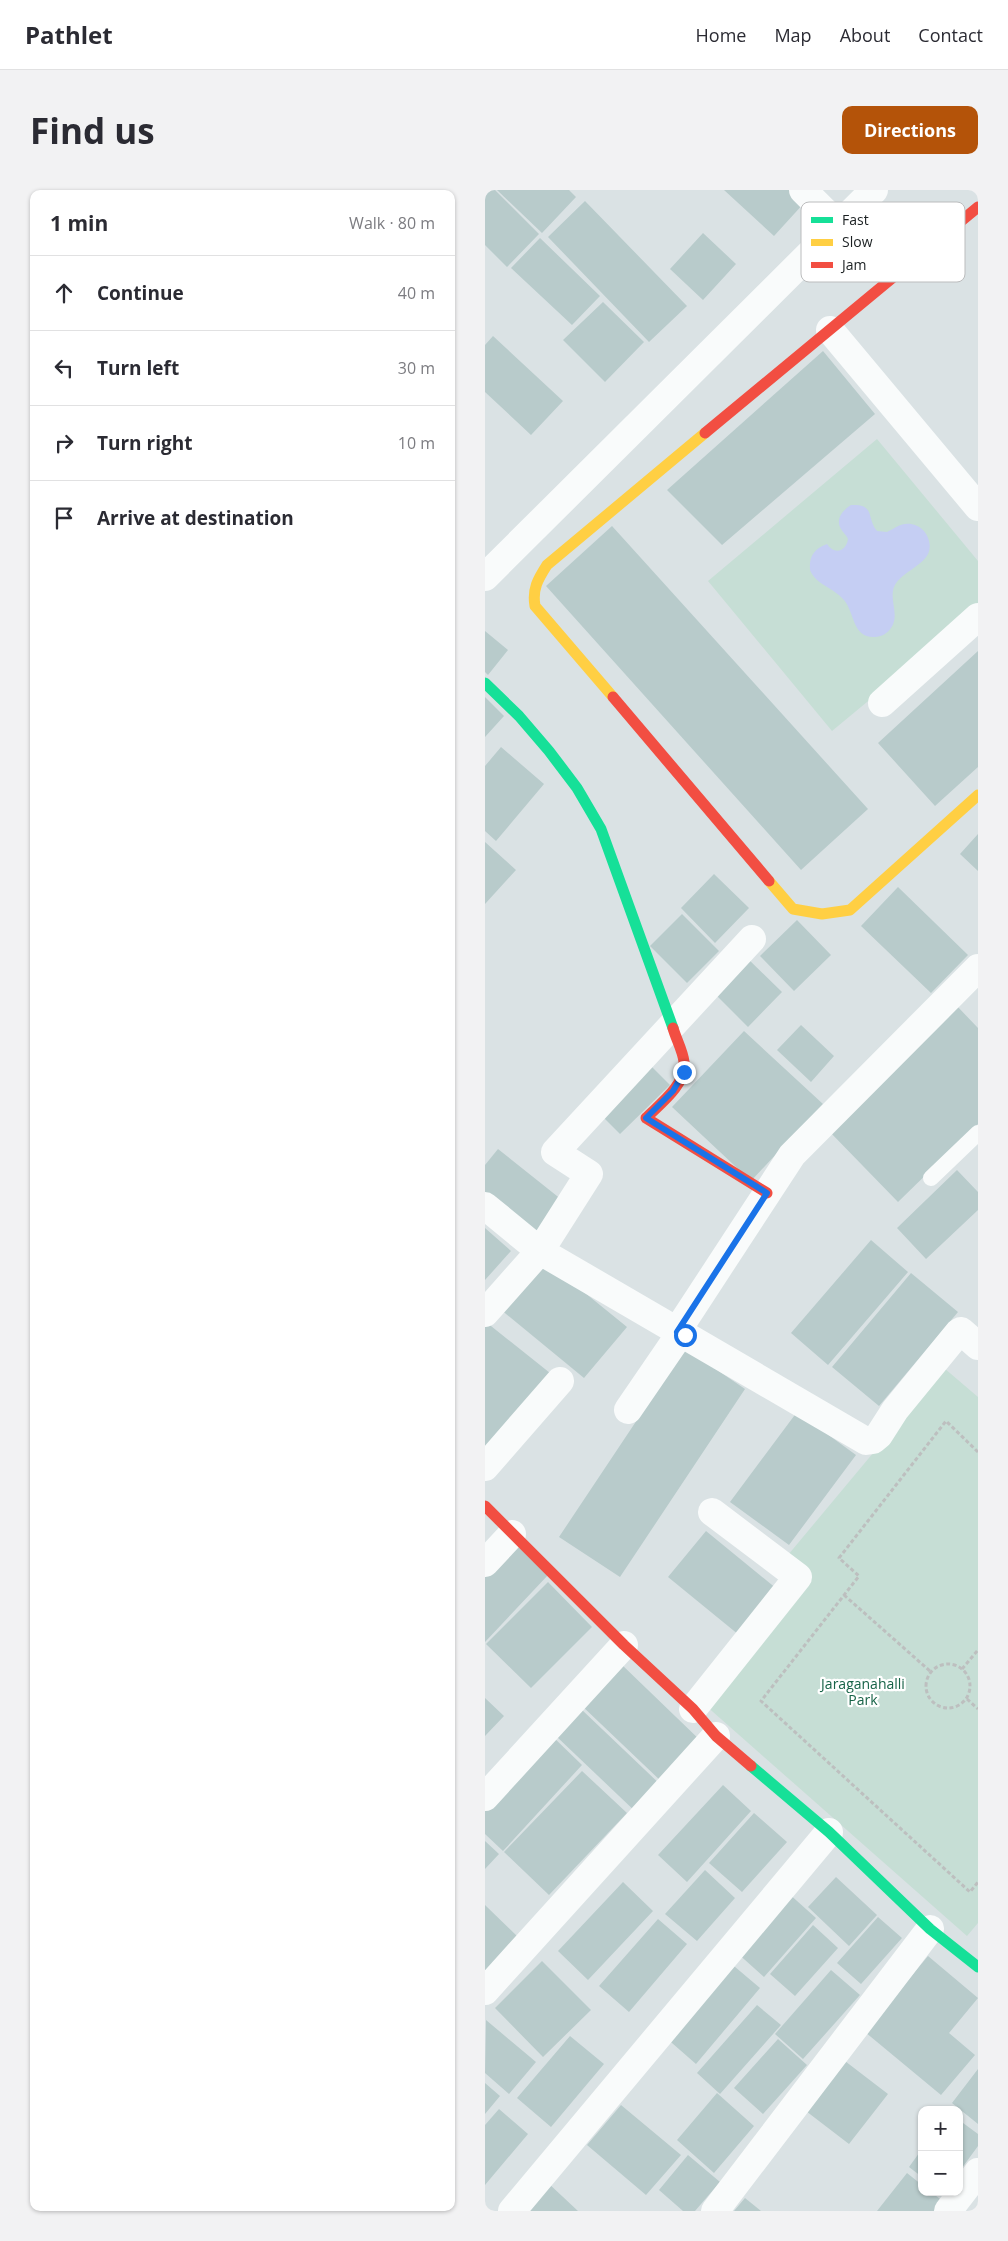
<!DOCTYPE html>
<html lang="en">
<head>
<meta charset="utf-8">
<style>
  body { margin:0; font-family:"Open Sans",sans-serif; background:#f2f2f3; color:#2b2b33 }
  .controls { position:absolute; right:15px; bottom:15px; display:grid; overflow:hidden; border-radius:10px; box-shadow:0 1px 4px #0004 }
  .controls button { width:45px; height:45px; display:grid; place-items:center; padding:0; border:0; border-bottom:1px solid #e1e1e2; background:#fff; color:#2b2b33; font:25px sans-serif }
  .stop { position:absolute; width:15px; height:15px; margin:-11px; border:4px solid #1a73e8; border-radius:50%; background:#fff }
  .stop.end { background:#1a73e8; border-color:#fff; box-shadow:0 1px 5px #0008 }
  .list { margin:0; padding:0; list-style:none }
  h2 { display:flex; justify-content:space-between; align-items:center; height:65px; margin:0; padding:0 20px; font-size:21px }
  h2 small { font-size:16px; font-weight:400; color:#7c7c81 }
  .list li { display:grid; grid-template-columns:32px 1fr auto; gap:15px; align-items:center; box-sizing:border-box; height:75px; padding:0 20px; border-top:1px solid #e1e1e2 }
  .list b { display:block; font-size:19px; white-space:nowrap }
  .list em { font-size:16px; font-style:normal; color:#7c7c81 }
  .icon { flex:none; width:28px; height:28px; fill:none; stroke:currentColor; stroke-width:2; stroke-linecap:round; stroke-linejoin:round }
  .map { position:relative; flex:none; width:493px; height:2021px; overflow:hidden; border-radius:10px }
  header { display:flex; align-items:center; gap:30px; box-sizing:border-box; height:70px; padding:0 25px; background:#fff; border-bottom:1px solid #e1e1e2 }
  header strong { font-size:24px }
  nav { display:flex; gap:28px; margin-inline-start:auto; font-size:18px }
  .intro { display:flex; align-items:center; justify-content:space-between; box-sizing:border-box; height:120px; padding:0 30px }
  h1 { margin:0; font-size:35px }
  .button { padding:12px 22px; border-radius:10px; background:#b45309; color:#fff; font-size:18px; font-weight:700 }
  main { display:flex; gap:30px; padding:0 30px }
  aside { flex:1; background:#fff; border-radius:10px; box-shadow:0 1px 4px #0004 }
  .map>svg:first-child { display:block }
</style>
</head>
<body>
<header>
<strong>Pathlet</strong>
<nav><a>Home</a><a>Map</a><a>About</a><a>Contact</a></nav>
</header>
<div class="intro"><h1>Find us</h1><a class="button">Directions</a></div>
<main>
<aside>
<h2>1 min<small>Walk · 80 m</small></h2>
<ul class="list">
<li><svg class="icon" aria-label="ahead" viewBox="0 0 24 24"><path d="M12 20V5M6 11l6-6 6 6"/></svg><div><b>Continue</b></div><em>40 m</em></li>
<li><svg class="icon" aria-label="left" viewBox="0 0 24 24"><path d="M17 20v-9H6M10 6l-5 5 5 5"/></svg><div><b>Turn left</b></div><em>30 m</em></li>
<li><svg class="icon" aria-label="right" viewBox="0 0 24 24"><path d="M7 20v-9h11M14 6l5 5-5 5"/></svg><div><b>Turn right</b></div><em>10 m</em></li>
<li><svg class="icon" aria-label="arrive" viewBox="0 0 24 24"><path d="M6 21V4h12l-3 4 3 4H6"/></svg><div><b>Arrive at destination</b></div></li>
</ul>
</aside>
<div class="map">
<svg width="493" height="2021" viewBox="0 0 493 2021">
  <rect width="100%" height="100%" fill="#dae2e4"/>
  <path fill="#c6ded5" d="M 392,249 L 493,371 L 493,420 L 347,541 L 223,391 Z
    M 459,1178 L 493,1207 L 493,1733 L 482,1746 L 219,1514 L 325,1385 L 303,1365 Z"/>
  <path fill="#c5cef3" d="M 366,315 C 391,314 381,328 392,341 L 402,342 C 412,337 418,331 430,335 C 436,337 441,342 443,348 C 453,374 417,378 409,397 C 404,411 415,425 406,438 C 403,443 396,447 390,447 C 367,448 370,423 359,410 C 348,397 331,395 325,380 C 324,366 329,359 342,354 C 349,365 361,362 363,349 C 361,344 358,343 356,339 C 350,329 358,320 366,315 Z"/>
  <path fill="#b8cbcb" d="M 0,0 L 10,0 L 54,44 L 22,77 L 0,55 Z
    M 12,0 L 84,0 L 91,7 L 57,43 Z
    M 239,0 L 307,0 L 320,12 L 289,46 Z
    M 100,11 L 202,116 L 164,152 L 63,47 Z
    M 218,43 L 251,74 L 218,110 L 185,79 Z
    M 55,48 L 115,106 L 87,135 L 26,78 Z
    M 118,112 L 159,152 L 120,192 L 78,150 Z
    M 8,146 L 78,211 L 46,245 L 0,202 L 0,155 Z
    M 338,161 L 390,224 L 237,355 L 182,300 Z
    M 127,336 L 383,619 L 316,680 L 61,396 Z
    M 0,441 L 23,460 L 3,485 L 0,482 Z
    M 493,461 L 493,577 L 450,616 L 393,553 Z
    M 0,507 L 19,526 L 0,547 Z
    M 16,557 L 59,594 L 11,651 L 0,641 L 0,576 Z
    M 493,644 L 493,681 L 475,664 Z
    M 0,652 L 31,680 L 0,714 Z
    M 229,684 L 264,718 L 230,753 L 196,718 Z
    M 413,697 L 483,765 L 446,803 L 376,736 Z
    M 197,724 L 234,761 L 202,793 L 165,756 Z
    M 312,730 L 346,765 L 309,801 L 275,766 Z
    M 260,766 L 297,802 L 263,837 L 226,800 Z
    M 471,815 L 493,838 L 493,934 L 413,1012 L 343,940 Z
    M 316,835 L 349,866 L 326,892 L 292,860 Z
    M 259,841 L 338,914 L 266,991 L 187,917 Z
    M 164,874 L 185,895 L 135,944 L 114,923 Z
    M 13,959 L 77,1010 L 50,1044 L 0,1004 L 0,975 Z
    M 472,980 L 493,1002 L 493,1020 L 441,1069 L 412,1038 Z
    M 0,1038 L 26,1061 L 0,1090 Z
    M 386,1050 L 423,1082 L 343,1175 L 306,1143 Z
    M 57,1068 L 142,1137 L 99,1188 L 15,1119 Z
    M 426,1083 L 473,1122 L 394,1216 L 347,1177 Z
    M 1,1132 L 65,1183 L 0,1265 L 0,1133 Z
    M 200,1158 L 260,1199 L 135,1387 L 74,1347 Z
    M 312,1222 L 371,1265 L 304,1355 L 245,1312 Z
    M 221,1341 L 292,1399 L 254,1445 L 183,1387 Z
    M 27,1349 L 64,1384 L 0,1452 L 0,1378 Z
    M 63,1392 L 107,1437 L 46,1498 L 1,1454 Z
    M 135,1473 L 218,1553 L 179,1594 L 95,1514 Z
    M 0,1508 L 19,1526 L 0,1546 Z
    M 96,1519 L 180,1599 L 154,1625 L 71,1546 Z
    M 64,1543 L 97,1575 L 18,1661 L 0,1644 L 0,1612 Z
    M 97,1581 L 142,1623 L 64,1705 L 19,1662 Z
    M 238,1595 L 266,1621 L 202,1692 L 173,1665 Z
    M 269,1623 L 302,1652 L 257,1702 L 224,1673 Z
    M 0,1651 L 14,1664 L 0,1679 Z
    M 220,1680 L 250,1708 L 212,1751 L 180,1724 Z
    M 351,1687 L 392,1725 L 364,1756 L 323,1717 Z
    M 138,1692 L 168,1721 L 103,1790 L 73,1761 Z
    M 302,1702 L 331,1728 L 279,1787 L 250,1761 Z
    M 0,1715 L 33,1747 L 0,1782 Z
    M 393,1727 L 417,1748 L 376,1794 L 352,1773 Z
    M 173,1729 L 202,1754 L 144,1822 L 114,1796 Z
    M 328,1735 L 353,1758 L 310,1806 L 285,1784 Z
    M 443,1766 L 493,1808 L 464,1843 L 490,1865 L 456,1905 L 380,1842 Z
    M 57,1771 L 106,1820 L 58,1867 L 10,1818 Z
    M 243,1771 L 275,1798 L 211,1874 L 179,1846 Z
    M 346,1780 L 375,1805 L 318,1869 L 290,1844 Z
    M 272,1815 L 296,1835 L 235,1904 L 212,1883 Z
    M 1,1830 L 51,1872 L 24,1904 L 0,1883 Z
    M 85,1846 L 119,1874 L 66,1937 L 32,1908 Z
    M 293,1849 L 322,1875 L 278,1924 L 249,1898 Z
    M 356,1868 L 403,1904 L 364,1954 L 317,1918 Z
    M 493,1879 L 493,1934 L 467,1913 Z
    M 0,1893 L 15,1906 L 0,1924 Z
    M 232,1903 L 269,1936 L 229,1983 L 192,1950 Z
    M 136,1915 L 196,1965 L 161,2005 L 102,1955 Z
    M 14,1919 L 43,1944 L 0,1995 L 0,1935 Z
    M 474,1930 L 493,1944 L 493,1956 L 474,1982 Z
    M 437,1959 L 437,1987 L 424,1977 Z
    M 203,1965 L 235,1992 L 210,2021 L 198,2021 L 174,2000 Z
    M 422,1983 L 437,1995 L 437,2002 L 446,2002 L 459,2012 L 452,2021 L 392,2021 Z
    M 62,1992 L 93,2021 L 36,2021 Z
    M 260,2008 L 276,2021 L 249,2021 Z"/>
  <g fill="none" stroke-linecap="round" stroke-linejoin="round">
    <path stroke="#bdbfbf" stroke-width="3" stroke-dasharray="4 2.5" stroke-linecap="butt" d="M 493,1262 L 461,1231 L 354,1368 L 374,1386 L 276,1511 L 485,1702 L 493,1692
      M 359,1405 L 446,1482
      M441 1496a22 22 0 1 1 44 0a22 22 0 1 1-44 0Z
      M 477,1479 L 493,1460
      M 482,1509 L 493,1519"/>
    <path stroke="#f9fbfb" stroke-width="16" d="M 446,988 L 493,943"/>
    <path stroke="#f9fbfb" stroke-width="28" d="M 318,0 L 352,34
      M 345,140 L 493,317
      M 0,387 L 389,0
      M 397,513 L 493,427
      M 0,1016 L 55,1061 L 381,1251 L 388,1250 L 394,1245 L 410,1220 L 473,1143 L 476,1141 L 493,1156
      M 0,1123 L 55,1061 L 104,984 L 70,962 L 267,749
      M 192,1141 L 307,965 L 493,778
      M 143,1220 L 195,1144
      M 0,1277 L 75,1191
      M 0,1373 L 27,1344
      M 208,1519 L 313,1387 L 227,1322
      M 0,1607 L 139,1455
      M 0,1801 L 231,1546
      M 27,2021 L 344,1642
      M 230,2021 L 445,1739
      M 463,2021 L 493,1982"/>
    <path stroke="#16e098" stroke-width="11" d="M 0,493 L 34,526 L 64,561 L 92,598 L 116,639 L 188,838
      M 266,1576 L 344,1642 L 445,1739 L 493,1777"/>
    <path stroke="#ffcf43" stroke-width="11" d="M 128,507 L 50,416 C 47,399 53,389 62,375 L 220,243
      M 284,691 L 308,719 L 337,724 L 365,720 L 493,605"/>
    <path stroke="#f24e42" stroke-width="11" d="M 220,243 L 493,17
      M 128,507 L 284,691
      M 188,838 C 191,849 198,861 199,872 C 201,895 176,913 161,928 L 282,1003
      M 0,1316 L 139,1455 L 208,1519 L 231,1546 L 266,1576"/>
  </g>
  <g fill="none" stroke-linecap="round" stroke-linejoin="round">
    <path stroke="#1a73e8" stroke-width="6" d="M 199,882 L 188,901 L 161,928 L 282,1003 L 192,1142 L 200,1145"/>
  </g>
  <g text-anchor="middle" stroke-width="4.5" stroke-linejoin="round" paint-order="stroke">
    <g font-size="14" fill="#176347" stroke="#fff">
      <text x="378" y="1499">Jaraganahalli<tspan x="378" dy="16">Park</tspan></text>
    </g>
  </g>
  <rect x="316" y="12" width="164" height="80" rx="8" fill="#fff" stroke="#bbbcbd" stroke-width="1"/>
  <rect x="326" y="27" width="22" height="6" fill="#16e098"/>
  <rect x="326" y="49" width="22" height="7" fill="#ffcf43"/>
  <rect x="326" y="72" width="22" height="6" fill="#f24e42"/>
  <g font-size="14" fill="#1b2022">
    <text x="357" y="35">Fast</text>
    <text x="357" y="57">Slow</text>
    <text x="357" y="80">Jam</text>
  </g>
</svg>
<div class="controls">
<button>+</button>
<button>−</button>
</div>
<div class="stop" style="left:200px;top:1145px"></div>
<div class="stop end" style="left:199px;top:882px"></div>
</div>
</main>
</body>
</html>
